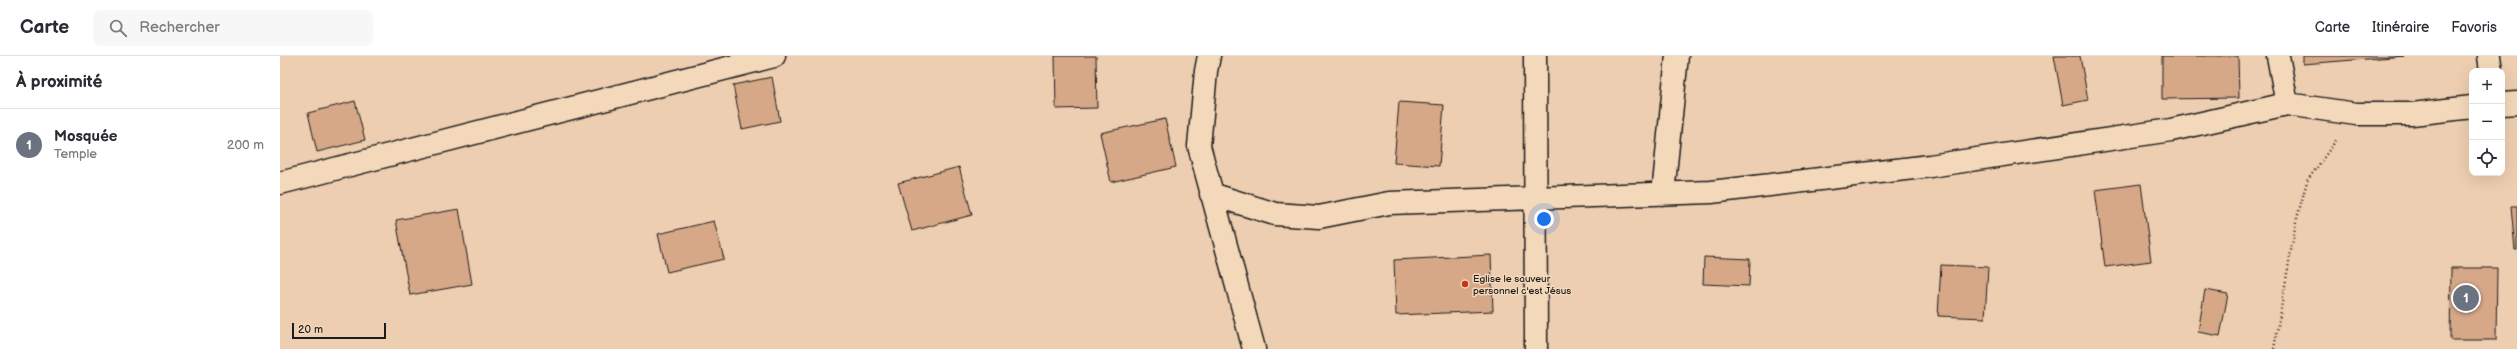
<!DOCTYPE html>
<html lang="fr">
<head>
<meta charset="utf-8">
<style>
  body { margin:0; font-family:"Balsamiq Sans",sans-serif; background:#f7f7f7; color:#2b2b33 }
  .controls { position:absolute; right:12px; top:12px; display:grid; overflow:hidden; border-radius:8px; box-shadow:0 4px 16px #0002 }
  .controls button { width:36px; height:36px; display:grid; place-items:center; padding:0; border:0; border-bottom:1px solid #e1e1e2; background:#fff; color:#2b2b33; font:20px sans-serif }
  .scale { position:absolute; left:12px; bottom:10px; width:94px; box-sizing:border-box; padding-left:4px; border:2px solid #1c1c1c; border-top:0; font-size:11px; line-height:14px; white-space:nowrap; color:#1c1c1c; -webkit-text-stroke:3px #f4d8ba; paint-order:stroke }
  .you { position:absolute; left:1264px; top:163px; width:14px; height:14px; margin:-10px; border:3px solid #fff; border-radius:50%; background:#1a73e8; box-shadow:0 0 0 6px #1a73e833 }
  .badge { display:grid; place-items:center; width:26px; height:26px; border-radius:50%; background:#0f766e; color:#fff; font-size:13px; font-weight:700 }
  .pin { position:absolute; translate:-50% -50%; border:2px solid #fff; box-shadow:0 1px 4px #0006 }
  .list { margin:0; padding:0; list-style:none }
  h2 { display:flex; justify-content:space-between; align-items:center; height:52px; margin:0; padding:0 16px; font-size:17px }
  h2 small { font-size:13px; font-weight:400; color:#7c7c81 }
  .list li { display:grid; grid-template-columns:26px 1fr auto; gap:12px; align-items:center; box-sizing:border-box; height:72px; padding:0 16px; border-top:1px solid #e1e1e2 }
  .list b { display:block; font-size:15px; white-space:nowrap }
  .list p { margin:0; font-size:13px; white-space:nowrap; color:#7c7c81 }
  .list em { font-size:13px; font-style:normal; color:#7c7c81 }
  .icon { flex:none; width:22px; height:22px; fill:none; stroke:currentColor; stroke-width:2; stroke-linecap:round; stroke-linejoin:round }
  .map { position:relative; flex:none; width:2237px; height:293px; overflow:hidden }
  header { display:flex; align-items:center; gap:24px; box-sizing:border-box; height:56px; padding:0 20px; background:#fff; border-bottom:1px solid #e1e1e2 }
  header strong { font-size:19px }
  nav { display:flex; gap:22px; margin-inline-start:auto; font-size:14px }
  .search { width:280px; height:36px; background:#f7f7f7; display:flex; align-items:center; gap:10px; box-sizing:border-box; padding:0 14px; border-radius:8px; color:#7c7c81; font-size:15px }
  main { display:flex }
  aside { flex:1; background:#fff }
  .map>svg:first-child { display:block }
</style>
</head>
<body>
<header>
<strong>Carte</strong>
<div class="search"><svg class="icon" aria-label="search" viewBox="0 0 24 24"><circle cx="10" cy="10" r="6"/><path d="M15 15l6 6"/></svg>Rechercher</div>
<nav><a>Carte</a><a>Itinéraire</a><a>Favoris</a></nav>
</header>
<main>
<aside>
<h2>À proximité<small></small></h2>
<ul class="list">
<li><span class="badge" style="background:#6b7280">1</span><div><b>Mosquée</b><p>Temple</p></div><em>200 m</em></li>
</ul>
</aside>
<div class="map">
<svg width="2237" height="293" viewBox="0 0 2237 293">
  <rect width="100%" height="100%" fill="#eeceb0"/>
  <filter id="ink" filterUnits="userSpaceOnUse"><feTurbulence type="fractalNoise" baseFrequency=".025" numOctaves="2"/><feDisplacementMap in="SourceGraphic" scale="8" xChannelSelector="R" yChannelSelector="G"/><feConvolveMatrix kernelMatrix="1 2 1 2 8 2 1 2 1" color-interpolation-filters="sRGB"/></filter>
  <g filter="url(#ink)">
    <path fill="#d6a888" stroke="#1c1c1c" d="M 775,0 L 816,0 L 817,52 L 776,53 Z
      M 1774,0 L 1800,0 L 1808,44 L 1783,49 Z
      M 1882,0 L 1958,0 L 1959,42 L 1882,43 Z
      M 2023,0 L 2125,0 L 2023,8 Z
      M 492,21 L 500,65 L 462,73 L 453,29 Z
      M 75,45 L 85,84 L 37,96 L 28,57 Z
      M 1119,46 L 1164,49 L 1159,110 L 1114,107 Z
      M 885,63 L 896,111 L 831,126 L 820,77 Z
      M 679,111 L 692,159 L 632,175 L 618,127 Z
      M 1861,128 L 1871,205 L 1825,211 L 1815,134 Z
      M 2231,150 L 2237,150 L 2237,194 L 2235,194 Z
      M 179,153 L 192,228 L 130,239 L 116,164 Z
      M 434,165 L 444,203 L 387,216 L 378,178 Z
      M 1211,199 L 1213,255 L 1116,259 L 1114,204 Z
      M 1424,201 L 1470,203 L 1469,230 L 1423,228 Z
      M 1661,209 L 1708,211 L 1705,262 L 1658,260 Z
      M 2171,212 L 2217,212 L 2216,284 L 2170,284 Z
      M 1925,234 L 1948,238 L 1940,280 L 1918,276 Z"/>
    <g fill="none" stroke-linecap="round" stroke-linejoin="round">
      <defs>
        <path id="minor" d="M 929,0 L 926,15 L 919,90 L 974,293
          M 1255,0 L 1256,293
          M 1998,0 L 2007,48
          M 2209,0 L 2211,15
          M 2222,48 L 2237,47
          M 0,127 L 494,0
          M 931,138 L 995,158 L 1039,161 L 1109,147 L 1431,136 L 1650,110 L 1891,74 L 2007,48 L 2076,58 L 2132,58 L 2192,51
          M 1383,138 L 1397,0"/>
      </defs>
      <use href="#minor" stroke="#1c1c1c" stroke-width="25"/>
      <path stroke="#1c1c1c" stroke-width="2.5" stroke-dasharray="1 3" stroke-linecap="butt" d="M 1994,293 L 2016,166 L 2027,125 L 2057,83"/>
      <use href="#minor" stroke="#f4d8ba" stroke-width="22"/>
    </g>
  </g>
  <circle fill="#c8321e" stroke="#f4d8ba" stroke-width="1.5" cx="1185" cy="228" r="4"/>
  <g text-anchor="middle" stroke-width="3" stroke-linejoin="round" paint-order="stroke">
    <g font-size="10" fill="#1c1c1c" stroke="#f4d8ba" text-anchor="start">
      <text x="1193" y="226">Eglise le sauveur<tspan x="1193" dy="12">personnel c'est Jésus</tspan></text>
    </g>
  </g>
</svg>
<div class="controls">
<button>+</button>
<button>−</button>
<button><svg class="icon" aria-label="locate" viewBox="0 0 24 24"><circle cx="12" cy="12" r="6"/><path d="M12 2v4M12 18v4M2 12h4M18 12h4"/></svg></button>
</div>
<div class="scale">20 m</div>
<div class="you"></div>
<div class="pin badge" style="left:2186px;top:242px;background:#6b7280">1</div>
</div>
</main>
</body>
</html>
